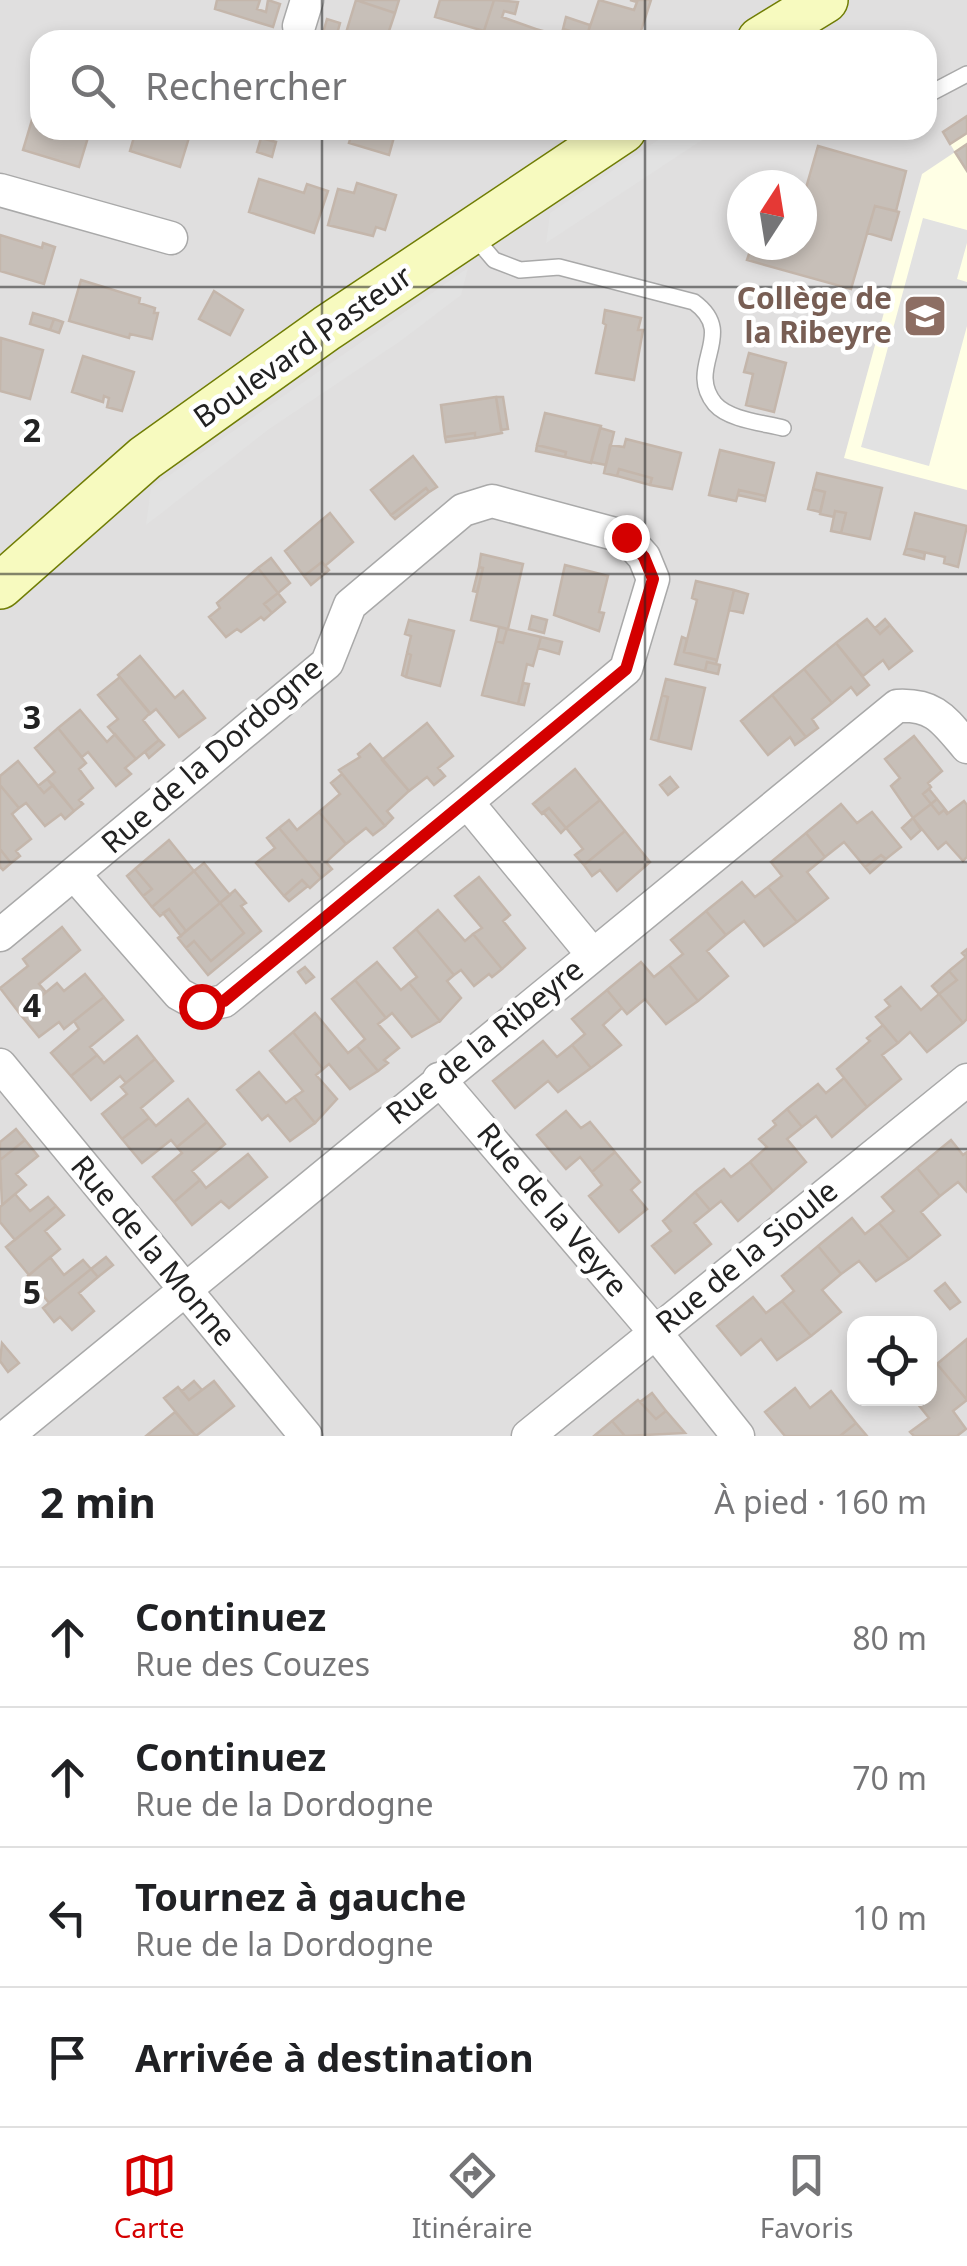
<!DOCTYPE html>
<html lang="fr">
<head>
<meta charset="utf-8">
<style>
  body { margin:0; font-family:"Noto Sans",sans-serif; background:#f2f2f2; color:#202124 }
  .controls { position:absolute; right:30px; bottom:30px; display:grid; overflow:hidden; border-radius:20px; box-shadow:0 5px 15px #0003 }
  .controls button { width:90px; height:90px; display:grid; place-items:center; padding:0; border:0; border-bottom:2px solid #e0e0e0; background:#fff; color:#202124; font:50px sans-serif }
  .compass { position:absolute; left:727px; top:170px; width:90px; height:90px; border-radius:50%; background:#fff; box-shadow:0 5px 15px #0003; rotate:12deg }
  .stop { position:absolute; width:30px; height:30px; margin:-22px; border:8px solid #d40000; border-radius:50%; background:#fff }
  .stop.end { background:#d40000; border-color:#fff; box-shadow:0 2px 10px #0008 }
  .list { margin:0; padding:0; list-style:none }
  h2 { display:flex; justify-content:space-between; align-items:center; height:130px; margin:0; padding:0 40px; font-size:42px }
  h2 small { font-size:32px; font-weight:400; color:#757577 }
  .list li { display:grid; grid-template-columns:65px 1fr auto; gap:30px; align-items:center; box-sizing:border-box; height:140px; padding:0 40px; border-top:2px solid #e0e0e0 }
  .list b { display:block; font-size:38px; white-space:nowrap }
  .list p { margin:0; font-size:32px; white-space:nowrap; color:#757577 }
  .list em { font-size:32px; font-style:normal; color:#757577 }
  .icon { flex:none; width:55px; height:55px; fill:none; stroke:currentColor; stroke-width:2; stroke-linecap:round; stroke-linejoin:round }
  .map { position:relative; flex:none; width:967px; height:1436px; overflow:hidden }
  .search { position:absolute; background:#fff; box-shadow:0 5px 15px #0003; left:30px; right:30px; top:30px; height:110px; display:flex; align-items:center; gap:25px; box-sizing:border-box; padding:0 35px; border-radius:30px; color:#757577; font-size:38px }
  .sheet { height:690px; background:#fff }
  nav { display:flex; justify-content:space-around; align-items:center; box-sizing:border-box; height:140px; border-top:2px solid #e0e0e0; background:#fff; font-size:28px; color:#757577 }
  nav a { display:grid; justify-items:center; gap:5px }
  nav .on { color:#d40000 }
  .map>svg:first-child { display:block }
</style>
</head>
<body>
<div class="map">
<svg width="967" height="1436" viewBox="0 0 967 1436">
  <rect width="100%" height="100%" fill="#f2efe9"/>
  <path fill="#e0dfdf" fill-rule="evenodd" d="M 0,0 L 967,0 L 967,1436 L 0,1436 ZM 40,40 L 927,40 L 927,130 L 40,130 ZM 742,185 L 802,185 L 802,245 L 742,245 ZM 854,1324 L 930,1324 L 930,1398 L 854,1398 Z"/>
  <path fill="#ffffe5" d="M 967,116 L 967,490 L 844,458 L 922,174 L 955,152 L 943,132 Z"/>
  <path fill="#e2e2e2" d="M 673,130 L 714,132 L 546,243 L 550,213 Z
    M 923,218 L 967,230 L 967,243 L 957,279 L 967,282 L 967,326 L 929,466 L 861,447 Z
    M 468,268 L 461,295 L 399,342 L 269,429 L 146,525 L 151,488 Z"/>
  <path fill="#c7bfb8" stroke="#c4b6ab" stroke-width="2.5" d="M 217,0 L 260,0 L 257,9 L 266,12 L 268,0 L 280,4 L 273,27 L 215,9 Z
    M 356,0 L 395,13 L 386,40 L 321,40 L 327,19 L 340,23 L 337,34 L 345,36 Z
    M 356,0 L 399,0 L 395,13 Z
    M 440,0 L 494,0 L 484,31 L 435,17 Z
    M 494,0 L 518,2 L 515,14 L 504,11 L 502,17 L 536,29 L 533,40 L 481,40 Z
    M 599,0 L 634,10 L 637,2 L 630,0 L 651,0 L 638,40 L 586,38 Z
    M 566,17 L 590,25 L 586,40 L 533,40 L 536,29 L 571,39 L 574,32 L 563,29 Z
    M 35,110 L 40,111 L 40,130 L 77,130 L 89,134 L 79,167 L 23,150 Z
    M 967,116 L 967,133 L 950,144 L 943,132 Z
    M 136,130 L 191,131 L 180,167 L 130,151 Z
    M 353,130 L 371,130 L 394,137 L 389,155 L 349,143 Z
    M 261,138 L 276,142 L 272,157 L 257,152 Z
    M 967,144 L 967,171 L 955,152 Z
    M 818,146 L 906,171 L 896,211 L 875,206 L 851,289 L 747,260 L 752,245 L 802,245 L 802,202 Z
    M 259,179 L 304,193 L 307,184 L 328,191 L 314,233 L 249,212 Z
    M 357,183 L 396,195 L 385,230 L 376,227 L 373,236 L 328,225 L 338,189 L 354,193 Z
    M 875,206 L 899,212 L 891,240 L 867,233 Z
    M 0,235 L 42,248 L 43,243 L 55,247 L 44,284 L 0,271 Z
    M 81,280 L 140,298 L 139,303 L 155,308 L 154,313 L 158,313 L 152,339 L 130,334 L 129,338 L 69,321 Z
    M 214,291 L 243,310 L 230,335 L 199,319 Z
    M 605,310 L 641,318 L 638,330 L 643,330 L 634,380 L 596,373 L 606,325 L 603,323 Z
    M 33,313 L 54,319 L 50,330 L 30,324 Z
    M 54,319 L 63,322 L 59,333 L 50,330 Z
    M 1,338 L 43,350 L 30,399 L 0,391 Z
    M 749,353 L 786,363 L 774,412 L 746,405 L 753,374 L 744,372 Z
    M 83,356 L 134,372 L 122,411 L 107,407 L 109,398 L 104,396 L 103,402 L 72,392 Z
    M 496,397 L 503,397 L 508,429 L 501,430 Z
    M 496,397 L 502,433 L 475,438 L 475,433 L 445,437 L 441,405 Z
    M 545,413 L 601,426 L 591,463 L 565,457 L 566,452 L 537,445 Z
    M 600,428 L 614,432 L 606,465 L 591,462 Z
    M 475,433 L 475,438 L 446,442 L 445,437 Z
    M 626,439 L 681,453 L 672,489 L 650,485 L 652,478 L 619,469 L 617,476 L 604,473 L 610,445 L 624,447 Z
    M 537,445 L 566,452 L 565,457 L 536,451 Z
    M 720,450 L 774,463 L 766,496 L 739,490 L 736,501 L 709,495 Z
    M 413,456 L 437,487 L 429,492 L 426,488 L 391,515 L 371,490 Z
    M 619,469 L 652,478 L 650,485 L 617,476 Z
    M 817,473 L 882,488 L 870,539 L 841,533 L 846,513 L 835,511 L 834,517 L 820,514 L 825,492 L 813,489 Z
    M 426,488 L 429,492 L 395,519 L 391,515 Z
    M 813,489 L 825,492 L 820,512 L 808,509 Z
    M 739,490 L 766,496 L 765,501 L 738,495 Z
    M 835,511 L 846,513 L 841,533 L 831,531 Z
    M 330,513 L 353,542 L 325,566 L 322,562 L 304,576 L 285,551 Z
    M 915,513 L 967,526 L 958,567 L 944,563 L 945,557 L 906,548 Z
    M 906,548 L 925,553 L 924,559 L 904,554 Z
    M 481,554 L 523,564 L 508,629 L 471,620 L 483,568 L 479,567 Z
    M 271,558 L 290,583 L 278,593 L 258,568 Z
    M 322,562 L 329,570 L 311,585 L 304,576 Z
    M 565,565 L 608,576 L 599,612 L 604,613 L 599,631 L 554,615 Z
    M 479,567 L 483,568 L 477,592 L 473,591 Z
    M 258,568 L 278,593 L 264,604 L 272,613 L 264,620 L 261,617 L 241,632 L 237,629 L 226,637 L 209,617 L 220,608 L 217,603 Z
    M 696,581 L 734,590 L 717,660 L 684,652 L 697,600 L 692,598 Z
    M 734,590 L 748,594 L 743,613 L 729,610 Z
    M 278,593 L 285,602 L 272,613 L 264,604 Z
    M 532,616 L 547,620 L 544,633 L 529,629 Z
    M 867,619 L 880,634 L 890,625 L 912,651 L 889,669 L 883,660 L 863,676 L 836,643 Z
    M 885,619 L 890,625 L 880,634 L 875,628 Z
    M 409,620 L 454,631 L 440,686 L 406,677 L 411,655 L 407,653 L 411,636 L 405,634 Z
    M 499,627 L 507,629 L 503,643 L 496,641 Z
    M 507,629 L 541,637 L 533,666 L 527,664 L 518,704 L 482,695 L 496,641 L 503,643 Z
    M 541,637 L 562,642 L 559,654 L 538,648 Z
    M 682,637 L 687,639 L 684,652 L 717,660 L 716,664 L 707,662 L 705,671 L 675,664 Z
    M 836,643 L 869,685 L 857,695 L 851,687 L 832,703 L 804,669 Z
    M 407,653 L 411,655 L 406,677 L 402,675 Z
    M 140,656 L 175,698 L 183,691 L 205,718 L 179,737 L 156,709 L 150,714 L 118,675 Z
    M 707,662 L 720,665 L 718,674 L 705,671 Z
    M 804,669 L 832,703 L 812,719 L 818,728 L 806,737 L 772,695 Z
    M 120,677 L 150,713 L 143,720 L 159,740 L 136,759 L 108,727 L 118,719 L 98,695 Z
    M 666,679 L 705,688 L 691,749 L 658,741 L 668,697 L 662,695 Z
    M 523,683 L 529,684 L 524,705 L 518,704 Z
    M 662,695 L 668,697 L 658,741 L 651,739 Z
    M 772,695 L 806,737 L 795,745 L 790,737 L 768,755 L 741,721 Z
    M 80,710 L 107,742 L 115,734 L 136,759 L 125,768 L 131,774 L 116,786 L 88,752 L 82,757 L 58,728 Z
    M 427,723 L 453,756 L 438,768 L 445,776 L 434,785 L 427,777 L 409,791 L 382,760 Z
    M 58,728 L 86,763 L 79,769 L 93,788 L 79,800 L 83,804 L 74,811 L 47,779 L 55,772 L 35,748 Z
    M 914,736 L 942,771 L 928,783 L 931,787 L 923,794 L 931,804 L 913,818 L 891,786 L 900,778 L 885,759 Z
    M 159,740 L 164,745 L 149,758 L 145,752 Z
    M 370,744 L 409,791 L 387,811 L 393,818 L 385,826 L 339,770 L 360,757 L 358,754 Z
    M 18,761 L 44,793 L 53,785 L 74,811 L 65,819 L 61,814 L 45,826 L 26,803 L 19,808 L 0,785 L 0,776 Z
    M 575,769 L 600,800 L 566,828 L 549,808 L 542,814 L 533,804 Z
    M 342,774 L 385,826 L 373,835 L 366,828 L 346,844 L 319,812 L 340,794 L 331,783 Z
    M 670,777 L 678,787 L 668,795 L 660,785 Z
    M 47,779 L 53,785 L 44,793 L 38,786 Z
    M 0,785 L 19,808 L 12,814 L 31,839 L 16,851 L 20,856 L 11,863 L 0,849 Z
    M 929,789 L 937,799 L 931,804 L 923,794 Z
    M 937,799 L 948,813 L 944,810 L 939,814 L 931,804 Z
    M 600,800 L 625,831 L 584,865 L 575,855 L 583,849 L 566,828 Z
    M 964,801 L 967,805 L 967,857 L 963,861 L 946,842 L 938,849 L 913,818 L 931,804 L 939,814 L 944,810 L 947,814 Z
    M 841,804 L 857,823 L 872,812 L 901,847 L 886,859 L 881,855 L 865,867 L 844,842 L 825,857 L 806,833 Z
    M 549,808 L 566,828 L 561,833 L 543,812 Z
    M 319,812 L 346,844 L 326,862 L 332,869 L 321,878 L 279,828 L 289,820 L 297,830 Z
    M 913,818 L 921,830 L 911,839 L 902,828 Z
    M 279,828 L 321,878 L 310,888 L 302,880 L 284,896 L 256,863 L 275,848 L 267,838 Z
    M 625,831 L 650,862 L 617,891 L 600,870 L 592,876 L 584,865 Z
    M 806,833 L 825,857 L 807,872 L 828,898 L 797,922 L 768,887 L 782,876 L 771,862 Z
    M 169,840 L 194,871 L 152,907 L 143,896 L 152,889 L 135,869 Z
    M 0,849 L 11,863 L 3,870 L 0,867 Z
    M 881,855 L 886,859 L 870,873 L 865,867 Z
    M 204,863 L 230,895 L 220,903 L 194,871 Z
    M 135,869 L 152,889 L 143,896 L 127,876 Z
    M 194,871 L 220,903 L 186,931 L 169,909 L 160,916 L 152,907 Z
    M 479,877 L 510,915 L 503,921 L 525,948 L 502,969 L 473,934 L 482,928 L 455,896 Z
    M 302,880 L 308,886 L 289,901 L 284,896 Z
    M 742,882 L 755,897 L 768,887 L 797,922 L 764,946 L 744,921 L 726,935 L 706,911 Z
    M 235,890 L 246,903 L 241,906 L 261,931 L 208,975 L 186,948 L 194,941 L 211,961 L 244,933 L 220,903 Z
    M 220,903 L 244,933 L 211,961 L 194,941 L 186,948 L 178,938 Z
    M 169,909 L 186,931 L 181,936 L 163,913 Z
    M 438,910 L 465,941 L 473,934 L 502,969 L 492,977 L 489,974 L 474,986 L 461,970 L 454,975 L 416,929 Z
    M 706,911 L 726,935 L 707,951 L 728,976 L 698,1001 L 669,965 L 683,954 L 671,940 Z
    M 62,927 L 80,950 L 39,984 L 46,992 L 20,1014 L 0,988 L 28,966 L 23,959 Z
    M 416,929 L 454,975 L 447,981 L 461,998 L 440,1021 L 409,983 L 417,977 L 394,948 Z
    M 967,949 L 967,1019 L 963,1023 L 939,994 L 957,980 L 949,971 L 966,957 L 962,953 Z
    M 377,962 L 401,990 L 409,983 L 440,1021 L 412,1037 L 392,1013 L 386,1018 L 355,980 Z
    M 641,962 L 654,977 L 669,965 L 698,1001 L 666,1024 L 645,999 L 627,1014 L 607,990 Z
    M 305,967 L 314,977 L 306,983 L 298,972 Z
    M 949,971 L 957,980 L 939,994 L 932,986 Z
    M 85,974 L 104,997 L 64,1029 L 59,1022 L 39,1037 L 20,1014 L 57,983 L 64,991 Z
    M 355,980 L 386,1018 L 378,1024 L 399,1048 L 384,1060 L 388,1063 L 378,1071 L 357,1046 L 365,1039 L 332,999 Z
    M 901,987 L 921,1010 L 939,994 L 963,1023 L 927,1052 L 910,1032 L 898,1043 L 876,1017 L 890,1006 L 885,1000 Z
    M 607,990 L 622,1008 L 603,1025 L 621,1045 L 591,1068 L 572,1045 L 585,1034 L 572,1019 Z
    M 104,997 L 123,1020 L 90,1047 L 97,1055 L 71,1076 L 51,1053 L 79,1029 L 74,1021 Z
    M 315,1013 L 348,1053 L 357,1046 L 378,1071 L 350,1089 L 329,1064 L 323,1069 L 293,1032 Z
    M 883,1025 L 898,1043 L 882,1055 L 901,1079 L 867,1107 L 837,1069 L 870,1041 L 867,1038 Z
    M 293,1032 L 323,1069 L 316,1075 L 337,1099 L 315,1123 L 294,1097 L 303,1091 L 270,1051 Z
    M 137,1036 L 155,1059 L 126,1083 L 120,1076 L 91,1100 L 71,1076 L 97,1055 L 104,1063 Z
    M 543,1041 L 557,1057 L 572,1045 L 591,1068 L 558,1092 L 548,1081 L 515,1108 L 493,1081 Z
    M 155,1059 L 173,1081 L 141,1108 L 149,1118 L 122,1139 L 102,1114 L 127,1094 L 121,1087 Z
    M 259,1072 L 286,1103 L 294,1097 L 315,1123 L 290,1141 L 268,1115 L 262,1120 L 237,1090 Z
    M 844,1078 L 867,1107 L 832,1137 L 816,1116 L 802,1127 L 787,1109 L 818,1084 L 826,1093 Z
    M 188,1099 L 207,1122 L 177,1147 L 171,1140 L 142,1163 L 122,1139 L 149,1118 L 156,1126 Z
    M 787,1109 L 802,1127 L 787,1139 L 806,1162 L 773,1191 L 750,1162 L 767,1147 L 759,1139 L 776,1125 L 773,1121 Z
    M 566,1111 L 581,1128 L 590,1122 L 615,1152 L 592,1172 L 580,1157 L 566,1169 L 537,1135 Z
    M 207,1122 L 225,1144 L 192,1171 L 200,1180 L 174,1202 L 153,1177 L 182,1153 L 177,1147 Z
    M 16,1129 L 25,1140 L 0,1160 L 0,1142 Z
    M 25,1140 L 38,1156 L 16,1174 L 26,1185 L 2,1205 L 0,1160 Z
    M 951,1140 L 963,1155 L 967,1152 L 967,1192 L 958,1182 L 940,1196 L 917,1168 Z
    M 615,1152 L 640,1182 L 631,1190 L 647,1209 L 619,1232 L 589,1196 L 602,1185 L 592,1172 Z
    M 248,1154 L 267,1177 L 229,1208 L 221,1201 L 192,1225 L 174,1202 L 200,1180 L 206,1188 Z
    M 750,1162 L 773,1191 L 738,1221 L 721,1201 L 710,1210 L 695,1192 L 724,1169 L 731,1177 Z
    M 917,1168 L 940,1196 L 921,1212 L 940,1235 L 909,1259 L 879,1223 L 894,1211 L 882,1197 Z
    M 695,1192 L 710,1210 L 694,1223 L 711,1244 L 675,1273 L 652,1246 L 671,1231 L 663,1221 Z
    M 15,1194 L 30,1211 L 48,1197 L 56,1206 L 15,1240 L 0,1222 L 0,1207 Z
    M 56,1206 L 64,1215 L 45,1231 L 60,1249 L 29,1275 L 6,1247 Z
    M 852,1218 L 865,1234 L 879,1223 L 909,1259 L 876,1281 L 859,1261 L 841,1274 L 818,1246 Z
    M 818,1246 L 841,1274 L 822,1290 L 841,1312 L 811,1336 L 782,1301 L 794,1291 L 782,1276 Z
    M 50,1257 L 64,1275 L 83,1260 L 91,1269 L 49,1303 L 28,1276 Z
    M 106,1257 L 113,1265 L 98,1277 L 91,1269 Z
    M 91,1269 L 98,1277 L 79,1293 L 94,1311 L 72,1330 L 60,1317 L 54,1322 L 43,1308 Z
    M 945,1283 L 960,1302 L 950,1309 L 935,1291 Z
    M 753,1297 L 766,1313 L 782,1301 L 811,1336 L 777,1360 L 761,1339 L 741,1355 L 717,1326 Z
    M 967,1339 L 967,1400 L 937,1364 Z
    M 2,1343 L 19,1363 L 8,1372 L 0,1361 Z
    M 937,1364 L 967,1400 L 953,1411 L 966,1429 L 957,1436 L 914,1436 L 910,1432 L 929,1418 L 913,1398 L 930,1398 L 930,1370 Z
    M 194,1381 L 202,1390 L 189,1400 L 182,1391 Z
    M 214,1381 L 234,1406 L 196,1436 L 164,1398 L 178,1387 L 189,1400 Z
    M 795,1388 L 810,1408 L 831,1391 L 856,1423 L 840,1436 L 785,1436 L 765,1412 Z
    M 652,1393 L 666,1411 L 656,1419 L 640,1402 Z
    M 638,1400 L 656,1419 L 666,1411 L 685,1433 L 625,1436 L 612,1421 Z
    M 175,1412 L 196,1436 L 146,1436 Z
    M 612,1421 L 625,1436 L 594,1436 Z
    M 856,1423 L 867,1436 L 840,1436 Z"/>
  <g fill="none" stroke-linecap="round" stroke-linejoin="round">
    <defs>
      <path id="service" d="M 927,95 L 967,74
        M 472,234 L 494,260 L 520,270 L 559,267 L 694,302 C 739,335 684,366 715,404 C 729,420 764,423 783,428"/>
      <path id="minor" d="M 299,26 L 307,0
        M 0,190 L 171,238
        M 74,874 L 179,994 L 201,1006 L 224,1001 L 467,802 L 593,955
        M 0,935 L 327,663 L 350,605 L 463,510 L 492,501 L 626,537 L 644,557 L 653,579 L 626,669 L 467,802
        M 0,1065 L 306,1436
        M 439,1079 L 655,1332 L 738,1436
        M 7,1436 L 897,706 C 935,704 944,720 967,747
        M 528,1436 L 967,1080"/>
      <path id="secondary" d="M 760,40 L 825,0
        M 0,586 L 145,458 L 327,328 L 623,130"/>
    </defs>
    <use href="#service" stroke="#a9a9a9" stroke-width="18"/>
    <use href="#minor" stroke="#a9a9a9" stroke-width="35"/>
    <use href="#secondary" stroke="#707d05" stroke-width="48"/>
    <use href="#service" stroke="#fff" stroke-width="15"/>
    <use href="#minor" stroke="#fff" stroke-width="32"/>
    <use href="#secondary" stroke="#f7fabf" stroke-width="45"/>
  </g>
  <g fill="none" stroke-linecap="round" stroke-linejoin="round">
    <path stroke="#d40000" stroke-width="12" d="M 201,1006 L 224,1001 L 626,669 L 653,579 L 644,557 L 626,537"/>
  </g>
  <path fill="none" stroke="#222" stroke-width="2.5" stroke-opacity="0.55" d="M 322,0 L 322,40M 645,0 L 645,40M 322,130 L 322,1436M 645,130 L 645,1436M 0,287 L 967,287M 0,574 L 967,574M 0,862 L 967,862M 0,1149 L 967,1149"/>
  <defs>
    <symbol id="school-square" viewBox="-11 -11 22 22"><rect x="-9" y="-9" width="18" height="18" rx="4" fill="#8d6e63" stroke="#fff"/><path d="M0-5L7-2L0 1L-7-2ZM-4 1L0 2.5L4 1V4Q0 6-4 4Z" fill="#fff"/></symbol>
  </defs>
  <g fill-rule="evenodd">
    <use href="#school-square" x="900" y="291" width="50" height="50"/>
  </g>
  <g text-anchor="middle" stroke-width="9" stroke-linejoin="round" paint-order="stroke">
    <g font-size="30" font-weight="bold" fill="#785e54" stroke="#fff" text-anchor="end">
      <text x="892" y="309">Collège de<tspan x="892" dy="34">la Ribeyre</tspan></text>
    </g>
    <g font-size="30" fill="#222" stroke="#fff">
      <text transform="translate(303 347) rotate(-35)" y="10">Boulevard Pasteur</text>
      <text transform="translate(212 756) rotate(-41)" y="10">Rue de la Dordogne</text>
      <text transform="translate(485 1042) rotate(-39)" y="10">Rue de la Ribeyre</text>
      <text transform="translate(552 1210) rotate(50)" y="10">Rue de la Veyre</text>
      <text transform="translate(153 1251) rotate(50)" y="10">Rue de la Monne</text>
      <text transform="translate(747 1257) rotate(-39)" y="10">Rue de la Sioule</text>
    </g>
  </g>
  <g font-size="32" text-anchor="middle" font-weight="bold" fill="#222" stroke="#fff" stroke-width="9" stroke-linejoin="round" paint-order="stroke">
    <text x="32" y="442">2</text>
    <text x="32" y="729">3</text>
    <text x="32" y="1017">4</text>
    <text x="32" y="1304">5</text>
  </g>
</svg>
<div class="controls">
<button><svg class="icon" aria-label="locate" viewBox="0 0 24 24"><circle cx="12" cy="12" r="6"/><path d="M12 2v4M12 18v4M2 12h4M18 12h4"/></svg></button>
</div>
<svg class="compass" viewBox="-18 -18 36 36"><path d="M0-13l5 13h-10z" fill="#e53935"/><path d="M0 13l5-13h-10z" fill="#757577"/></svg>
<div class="stop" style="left:201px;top:1006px"></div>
<div class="stop end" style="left:626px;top:537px"></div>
<div class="search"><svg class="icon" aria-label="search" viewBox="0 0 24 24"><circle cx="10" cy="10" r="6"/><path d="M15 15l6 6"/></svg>Rechercher</div>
</div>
<section class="sheet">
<h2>2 min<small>À pied · 160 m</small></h2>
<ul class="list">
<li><svg class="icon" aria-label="ahead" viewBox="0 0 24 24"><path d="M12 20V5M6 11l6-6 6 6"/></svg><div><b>Continuez</b><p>Rue des Couzes</p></div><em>80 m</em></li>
<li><svg class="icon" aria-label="ahead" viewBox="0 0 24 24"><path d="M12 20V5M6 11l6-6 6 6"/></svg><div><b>Continuez</b><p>Rue de la Dordogne</p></div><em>70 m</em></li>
<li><svg class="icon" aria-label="left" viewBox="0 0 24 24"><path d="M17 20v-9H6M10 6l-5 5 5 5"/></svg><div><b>Tournez à gauche</b><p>Rue de la Dordogne</p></div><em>10 m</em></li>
<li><svg class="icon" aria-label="arrive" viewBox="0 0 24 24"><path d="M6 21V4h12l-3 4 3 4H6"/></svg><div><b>Arrivée à destination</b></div></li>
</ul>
</section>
<nav>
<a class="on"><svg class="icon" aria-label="map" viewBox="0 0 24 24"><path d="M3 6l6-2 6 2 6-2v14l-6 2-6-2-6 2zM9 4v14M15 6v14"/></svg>Carte</a>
<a><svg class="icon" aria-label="directions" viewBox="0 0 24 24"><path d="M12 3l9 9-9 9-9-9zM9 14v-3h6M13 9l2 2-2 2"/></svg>Itinéraire</a>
<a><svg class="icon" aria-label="saved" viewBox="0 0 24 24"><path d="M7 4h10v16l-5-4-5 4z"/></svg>Favoris</a>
</nav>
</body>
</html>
